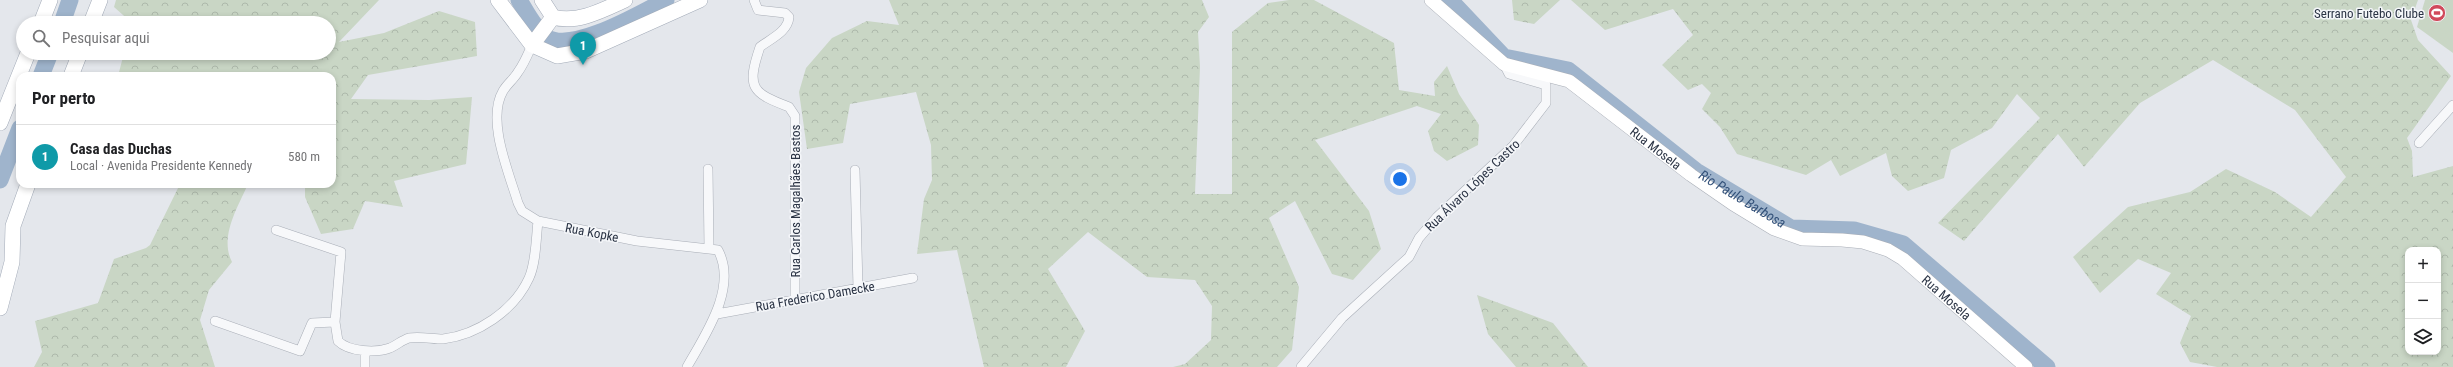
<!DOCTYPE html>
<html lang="pt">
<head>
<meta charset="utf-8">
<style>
  body { margin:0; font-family:"Roboto Condensed",sans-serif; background:#f6f6f6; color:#202124 }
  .controls { position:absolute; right:12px; bottom:12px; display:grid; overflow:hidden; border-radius:8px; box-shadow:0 2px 6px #0003 }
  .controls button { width:36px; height:36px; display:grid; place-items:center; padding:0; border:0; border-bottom:1px solid #e0e0e0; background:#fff; color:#202124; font:20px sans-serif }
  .you { position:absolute; left:1400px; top:179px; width:14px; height:14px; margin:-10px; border:3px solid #fff; border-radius:50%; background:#1a73e8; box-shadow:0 0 0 6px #1a73e833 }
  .badge { display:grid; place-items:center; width:26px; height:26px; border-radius:50%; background:#db2777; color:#fff; font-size:13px; font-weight:700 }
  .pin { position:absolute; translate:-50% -33px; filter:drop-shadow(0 1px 2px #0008) }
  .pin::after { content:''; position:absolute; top:21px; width:14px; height:12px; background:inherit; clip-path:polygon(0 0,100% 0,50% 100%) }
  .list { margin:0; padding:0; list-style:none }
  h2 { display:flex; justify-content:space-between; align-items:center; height:52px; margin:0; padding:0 16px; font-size:17px }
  h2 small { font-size:13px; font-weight:400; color:#757577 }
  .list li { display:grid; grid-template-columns:26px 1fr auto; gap:12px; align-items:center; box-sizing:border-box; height:64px; padding:0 16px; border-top:1px solid #e0e0e0 }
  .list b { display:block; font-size:15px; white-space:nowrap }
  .list p { margin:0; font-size:13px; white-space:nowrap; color:#757577 }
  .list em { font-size:13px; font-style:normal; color:#757577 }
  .icon { flex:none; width:22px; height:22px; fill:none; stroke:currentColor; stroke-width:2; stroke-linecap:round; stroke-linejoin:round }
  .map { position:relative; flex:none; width:2453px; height:367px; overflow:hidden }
  .search { position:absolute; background:#fff; box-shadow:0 2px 6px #0003; left:16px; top:16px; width:320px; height:44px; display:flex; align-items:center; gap:10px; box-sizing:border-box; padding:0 14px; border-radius:22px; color:#757577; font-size:15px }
  .panel { position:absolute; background:#fff; box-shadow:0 2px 6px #0003; left:16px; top:72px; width:320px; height:116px; border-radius:12px }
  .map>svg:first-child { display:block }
</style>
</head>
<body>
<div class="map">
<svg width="2453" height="367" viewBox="0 0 2453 367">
  <defs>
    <pattern id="forest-crowns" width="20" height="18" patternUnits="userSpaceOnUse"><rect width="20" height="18" fill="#c9d6c5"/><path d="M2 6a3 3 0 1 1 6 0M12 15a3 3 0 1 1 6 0" fill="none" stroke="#adb8ab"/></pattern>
  </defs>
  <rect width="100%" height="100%" fill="#e4e7ec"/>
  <path fill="#c9d6c5" d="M 2425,0 L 2453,0 L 2453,53 L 2417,27 Z"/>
  <path fill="url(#forest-crowns)" fill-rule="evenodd" d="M 116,0 L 379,0 L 339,42 L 384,33 L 439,11 L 475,22 L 477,56 L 368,75 L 351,99 L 429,100 L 472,97 L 466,164 L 394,181 L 403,207 L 365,201 L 353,229 L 321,234 L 305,197 L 305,184 L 332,184 L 332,76 L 118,76 L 124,53 L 329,53 L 329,23 L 132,23 L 114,7 Z
    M 889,0 L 1202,0 L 1209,17 L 1198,32 L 1200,67 L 1195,194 L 1232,194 L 1232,32 L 1268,3 L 1289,0 L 1314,0 L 1394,43 L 1399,90 L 1435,96 L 1434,82 L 1447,66 L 1459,94 L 1479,125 L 1478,145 L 1447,161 L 1434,151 L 1428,131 L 1441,114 L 1417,106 L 1315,140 L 1369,211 L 1381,249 L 1353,280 L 1332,274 L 1295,201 L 1269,218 L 1299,287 L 1292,350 L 1277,367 L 1173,367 L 1185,364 L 1211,340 L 1212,306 L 1195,280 L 1147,277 L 1088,232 L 1048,269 L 1085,331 L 1066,367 L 984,367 L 957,250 L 917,254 L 924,199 L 932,180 L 931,145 L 916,92 L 850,104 L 843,143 L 807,149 L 799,92 L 806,68 L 832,38 L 867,21 L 899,25 Z
    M 1512,0 L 1560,0 L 1534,24 L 1514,20 Z
    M 1571,0 L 2418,0 L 2411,20 L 2418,40 L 2451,76 L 2407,138 L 2412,151 L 2413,177 L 2453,166 L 2453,367 L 2217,367 L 2190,362 L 2180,343 L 2191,316 L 2156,294 L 2171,273 L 2138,259 L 2100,293 L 2073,257 L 2128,207 L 2190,192 L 2226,169 L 2275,192 L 2311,217 L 2346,177 L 2295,110 L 2213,60 L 2140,103 L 2084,167 L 2058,134 L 1964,241 L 1938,223 L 2040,118 L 2017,94 L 1992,128 L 1951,150 L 1944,178 L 1908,191 L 1892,176 L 1886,153 L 1840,176 L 1831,160 L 1806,175 L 1737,154 L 1720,127 L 1702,109 L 1711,93 L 1702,84 L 1688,90 L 1662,65 L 1693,35 L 1673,9 L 1605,30 ZM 2408,250 L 2438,250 L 2438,352 L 2408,352 Z
    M 180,184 L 248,184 C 238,207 219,237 232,262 L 209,290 L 200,320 L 215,367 L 34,367 L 42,352 L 35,321 L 98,303 L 114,259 L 146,248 L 150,245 Z
    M 1477,295 L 1553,323 L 1588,367 L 1516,367 L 1488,334 Z"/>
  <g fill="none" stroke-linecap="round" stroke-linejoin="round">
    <g stroke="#9fb4cc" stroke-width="17">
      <path d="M 519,0 C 527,13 534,28 546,37 C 572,54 641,13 666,0"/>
      <path id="s1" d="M 1450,0 L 1504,57 L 1568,70 L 1696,171 L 1791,228 L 1854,230 L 1903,244 L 2047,367"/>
      <path d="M 62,23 L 70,0"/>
      <path d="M 41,76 L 50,53"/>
      <path d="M 0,180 L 20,128"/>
    </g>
    <defs>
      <path id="street" d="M 754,0 L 758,10 L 785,13 L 789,17 C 788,32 770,39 760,47 C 746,88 752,93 789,107 L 795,116 L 795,298
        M 532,45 C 528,54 524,64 518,72 C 514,79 507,84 503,91 C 486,120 509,173 518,203 L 522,211 L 538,221 L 637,241 L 718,250 C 738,288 705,335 687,367
        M 2419,143 L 2453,105
        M 708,169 L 709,248
        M 855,170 L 858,288
        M 276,230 L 341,252 L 335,322 L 338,341 C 349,352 376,353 390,348 C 397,345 402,340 409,338 C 420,336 432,339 443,339 C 477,335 514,311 529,278 C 536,263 536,239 538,221
        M 717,314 L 913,278
        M 215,321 L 300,351 L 312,323 L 335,322
        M 365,367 L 365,351
        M 1301,367 L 1342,318 L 1409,257 L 1419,238 L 1437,217 L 1513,146 L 1546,103 L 1546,85 L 1509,74 L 1504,64"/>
      <g id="secondary">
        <path id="s2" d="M 1431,0 L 1504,64 L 1569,81 L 1691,175 L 1733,204 L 1774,229 L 1802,239 L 1842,240 L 1863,242 L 1888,250 L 1903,259 L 2026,367"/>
      </g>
      <path id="primary" d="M 498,0 L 532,45 L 557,56 L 586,51 L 700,0
        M 542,0 L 553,17 C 577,24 603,10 625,0
        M 41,23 L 50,0
        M 91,23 L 100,0
        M 532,45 L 553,17
        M 71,76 L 80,53
        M 0,123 L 28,53
        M 0,308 L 12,262 L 13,226 L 28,184"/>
    </defs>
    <use href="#street" stroke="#a9aeb7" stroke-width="10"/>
    <use href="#secondary" stroke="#a9aeb7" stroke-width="14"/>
    <use href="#primary" stroke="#a3abb8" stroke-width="16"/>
    <use href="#street" stroke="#f7f8fa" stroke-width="9"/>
    <use href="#secondary" stroke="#fff" stroke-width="13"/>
    <use href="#primary" stroke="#fff" stroke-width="15"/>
  </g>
  <defs>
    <symbol id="stadium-disc" viewBox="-11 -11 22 22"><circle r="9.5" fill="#d1495b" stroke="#f4f6f9"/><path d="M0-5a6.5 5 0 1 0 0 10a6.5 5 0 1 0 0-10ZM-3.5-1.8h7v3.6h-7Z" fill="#fff"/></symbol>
  </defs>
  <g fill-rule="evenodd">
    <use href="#stadium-disc" x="2427" y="3" width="20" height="20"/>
  </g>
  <g text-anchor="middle" stroke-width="3" stroke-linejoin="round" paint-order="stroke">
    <g font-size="13" fill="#2b3445" stroke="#f4f6f9" text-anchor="end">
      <text x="2424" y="18">Serrano Futebo Clube</text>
    </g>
    <g font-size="13" fill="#2b3445" stroke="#f4f6f9">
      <text dy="5" stroke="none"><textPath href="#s2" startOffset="274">Rua Mosela</textPath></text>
      <text transform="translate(1472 185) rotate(-44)" y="5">Rua Álvaro Lópes Castro</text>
      <text transform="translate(795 201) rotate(-90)" y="5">Rua Carlos Magalhães Bastos</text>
      <text transform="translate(592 232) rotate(11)" y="5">Rua Kopke</text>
      <text transform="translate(815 296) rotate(-10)" y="5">Rua Frederico Damecke</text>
      <text dy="5" stroke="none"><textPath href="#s2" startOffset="610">Rua Mosela</textPath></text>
    </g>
    <g font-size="14" font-style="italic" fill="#34527a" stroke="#f4f6f9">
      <text dy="5" stroke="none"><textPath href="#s1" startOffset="361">Rio Paulo Barbosa</textPath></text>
    </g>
  </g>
</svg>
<div class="controls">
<button>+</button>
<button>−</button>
<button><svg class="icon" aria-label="layers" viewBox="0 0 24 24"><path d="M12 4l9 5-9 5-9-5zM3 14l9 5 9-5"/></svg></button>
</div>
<div class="you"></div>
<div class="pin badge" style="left:583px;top:65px;background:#0f9aa8">1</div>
<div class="search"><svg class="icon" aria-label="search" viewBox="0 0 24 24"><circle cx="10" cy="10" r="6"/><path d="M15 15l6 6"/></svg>Pesquisar aqui</div>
<section class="panel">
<h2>Por perto<small></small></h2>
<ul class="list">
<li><span class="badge" style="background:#0f9aa8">1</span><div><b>Casa das Duchas</b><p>Local · Avenida Presidente Kennedy</p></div><em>580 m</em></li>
</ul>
</section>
</div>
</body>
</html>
